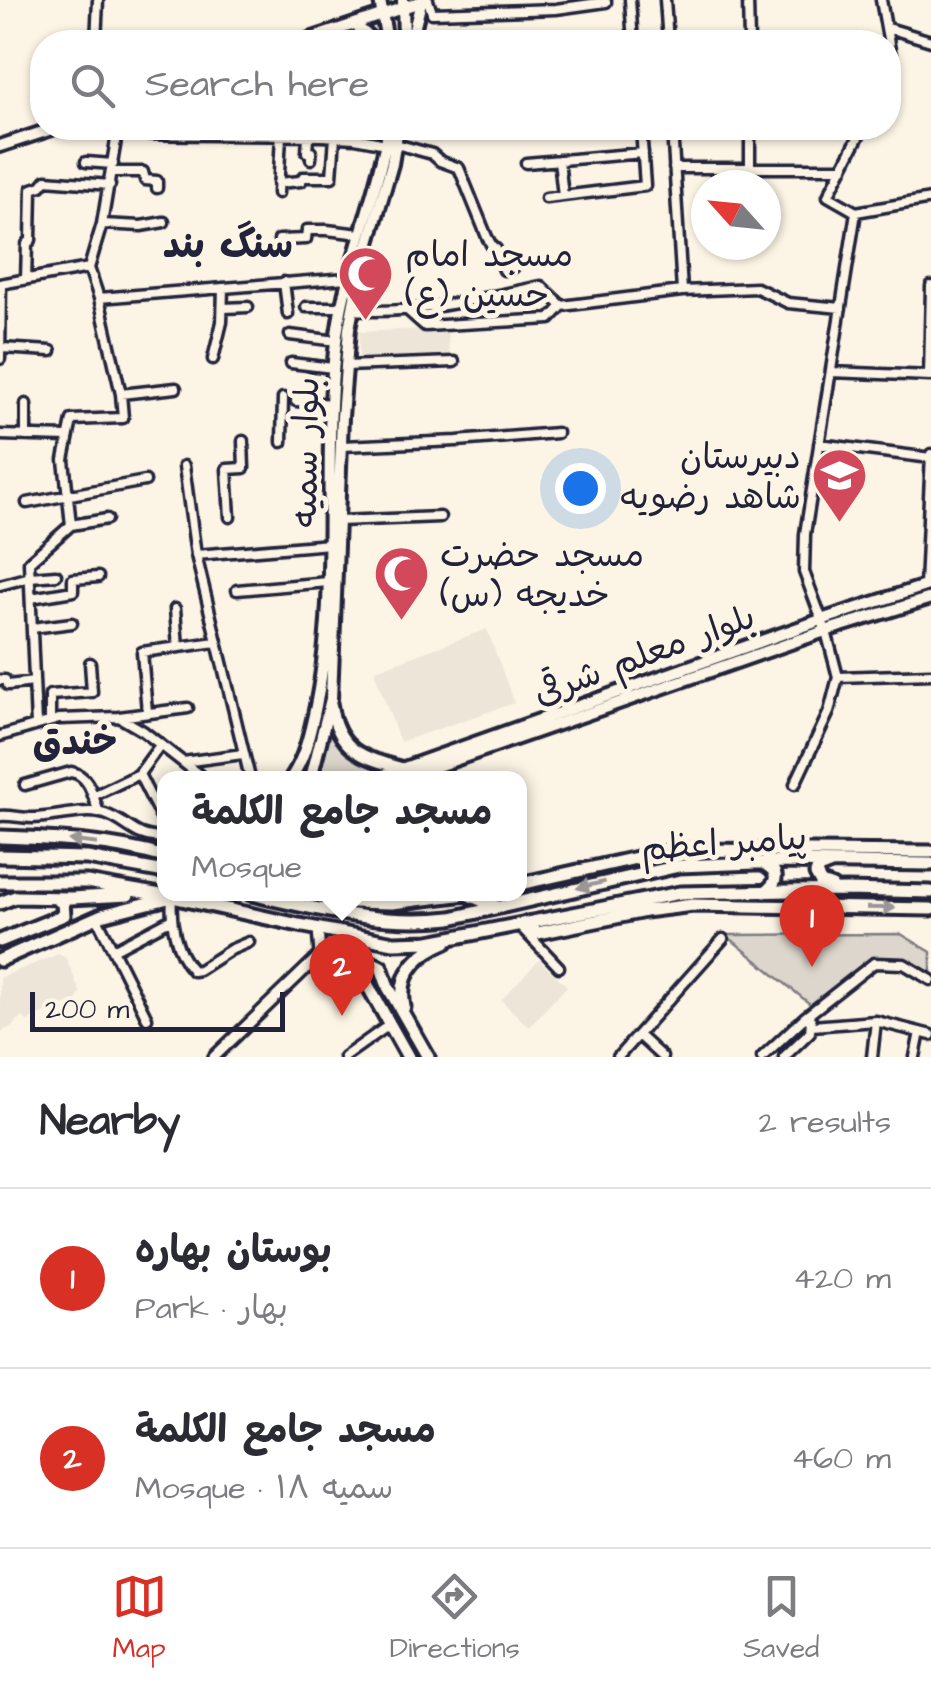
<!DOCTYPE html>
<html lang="en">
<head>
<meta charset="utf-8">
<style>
  body { margin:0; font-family:"Architects Daughter","Playpen Sans Arabic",sans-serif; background:#f7f7f7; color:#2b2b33 }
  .compass { position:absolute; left:691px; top:170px; width:90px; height:90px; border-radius:50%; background:#fff; box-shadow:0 2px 8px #0004; rotate:297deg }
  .scale { position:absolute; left:30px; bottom:25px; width:255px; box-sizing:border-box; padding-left:10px; border:5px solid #22223b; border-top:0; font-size:28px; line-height:35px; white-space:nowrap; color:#22223b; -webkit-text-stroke:8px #fcf5e5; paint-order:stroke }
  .you { position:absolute; left:580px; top:488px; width:35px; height:35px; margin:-25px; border:8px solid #fff; border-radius:50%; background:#1a73e8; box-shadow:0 0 0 15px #1a73e833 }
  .badge { display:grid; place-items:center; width:65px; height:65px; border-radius:50%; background:#d93025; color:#fff; font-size:32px; font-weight:700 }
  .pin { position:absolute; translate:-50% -82px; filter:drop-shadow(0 2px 5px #0008) }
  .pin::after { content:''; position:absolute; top:52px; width:35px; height:30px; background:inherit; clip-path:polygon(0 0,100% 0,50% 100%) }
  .popup { position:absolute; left:157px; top:771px; width:370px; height:130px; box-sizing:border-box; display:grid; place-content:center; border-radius:20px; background:#fff; filter:drop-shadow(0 2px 8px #0005); font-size:32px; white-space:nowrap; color:#7c7c81 }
  .popup b { font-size:38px; color:#2b2b33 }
  .popup::after { content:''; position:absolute; left:50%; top:100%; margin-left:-20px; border:20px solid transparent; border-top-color:#fff }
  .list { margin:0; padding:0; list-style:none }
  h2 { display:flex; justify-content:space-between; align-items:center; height:130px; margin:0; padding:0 40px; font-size:42px }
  h2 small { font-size:32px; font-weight:400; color:#7c7c81 }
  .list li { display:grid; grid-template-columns:65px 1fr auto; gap:30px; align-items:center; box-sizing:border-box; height:180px; padding:0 40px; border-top:2px solid #e1e1e2 }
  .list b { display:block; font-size:38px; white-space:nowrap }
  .list p { margin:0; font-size:32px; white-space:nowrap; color:#7c7c81 }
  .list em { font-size:32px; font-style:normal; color:#7c7c81 }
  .icon { flex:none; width:55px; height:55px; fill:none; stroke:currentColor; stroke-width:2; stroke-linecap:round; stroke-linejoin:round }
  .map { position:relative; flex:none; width:931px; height:1057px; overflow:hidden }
  .search { position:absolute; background:#fff; box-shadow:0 2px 8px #0004; left:30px; right:30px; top:30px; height:110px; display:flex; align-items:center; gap:25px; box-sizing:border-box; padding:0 35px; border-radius:40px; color:#7c7c81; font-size:38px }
  .sheet { height:490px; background:#fff }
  nav { display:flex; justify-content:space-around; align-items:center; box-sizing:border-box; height:140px; border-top:2px solid #e1e1e2; background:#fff; font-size:28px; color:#7c7c81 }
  nav a { display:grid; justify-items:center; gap:5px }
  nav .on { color:#d93025 }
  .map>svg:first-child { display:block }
</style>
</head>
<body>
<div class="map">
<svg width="931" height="1057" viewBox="0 0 931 1057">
  <rect width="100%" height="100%" fill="#fcf5e5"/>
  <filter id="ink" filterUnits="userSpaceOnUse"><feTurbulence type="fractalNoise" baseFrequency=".01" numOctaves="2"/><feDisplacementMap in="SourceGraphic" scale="20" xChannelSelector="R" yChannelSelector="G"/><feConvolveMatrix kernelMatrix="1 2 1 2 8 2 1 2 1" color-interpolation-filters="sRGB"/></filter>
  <g filter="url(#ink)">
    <path fill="#ece5d8" d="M 447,328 L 450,359 L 359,362 L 359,332 Z
      M 487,629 L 514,703 L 400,742 L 375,674 L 376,670 Z
      M 58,954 L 66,958 L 80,992 L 77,1000 L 27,1021 L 24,1017 L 17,1020 L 14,1026 L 0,1032 L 0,978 Z
      M 539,960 L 567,986 L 529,1027 L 501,1000 Z"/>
    <path fill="#dcd6cc" stroke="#7f7c84" stroke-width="2.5" d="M 331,699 L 344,741 L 402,769 L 375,778 L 311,778 Z
      M 901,934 L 931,952 L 931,975 L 905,959 L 872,958 L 811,1005 L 726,935 Z"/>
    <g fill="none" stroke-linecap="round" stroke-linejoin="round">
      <defs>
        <path id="minor" d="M 428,0 L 432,13 L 556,9 L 606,2
          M 630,0 L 633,42
          M 665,0 L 668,42
          M 748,0 L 749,42
          M 881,0 L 892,61 L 888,75
          M 888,28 L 931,41
          M 96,42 L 98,0
          M 672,128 L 682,291
          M 308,136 L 307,152 L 311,152 L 311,159
          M 396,144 L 432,154 L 440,161 L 459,168 L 487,237 L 492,246 L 496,249 L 504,270 L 514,267
          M 559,160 L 563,196
          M 86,162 L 113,164
          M 526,163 L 643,153
          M 750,167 L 750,128
          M 674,168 L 843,168
          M 112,172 L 143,172 L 145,180 L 157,181 L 157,188
          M 278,183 L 301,181 L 303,177 L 332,177 L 335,137
          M 278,193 L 281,135
          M 546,198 L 645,186 L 641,128
          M 856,212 L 828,196 L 863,128
          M 856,212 L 931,199
          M 102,224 L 141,226 L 164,222
          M 279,240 L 306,239 L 307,230 L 327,230 L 360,234
          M 26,279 L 27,244 L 31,240 L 32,189 L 41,186 L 46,180 L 110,185
          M 284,282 L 288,314
          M 0,284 L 89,268
          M 99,298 L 347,278
          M 306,307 L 342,307
          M 224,308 L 248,307
          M 352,310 C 415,315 479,299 541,286 L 562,306
          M 407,310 L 425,326 L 550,319 L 562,306 L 682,291 L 757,288 L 788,303 L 841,308
          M 290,335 L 337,341
          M 1,348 L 51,351
          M 0,359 L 1,284
          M 213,359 L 222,322 L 223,288
          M 291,363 L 333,368
          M 345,366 L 454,362
          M 831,372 L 931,376
          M 929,376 L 931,286
          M 121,394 L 99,298 L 89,268 L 102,224 L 117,134 L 322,136 L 355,138 L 386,144
          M 296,401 L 332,404
          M 0,435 L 68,437
          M 26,436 L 26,404
          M 282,442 L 283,398
          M 819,444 L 931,458
          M 342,446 L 457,441 L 557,433
          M 184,466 L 196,555 L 250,778
          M 27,503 L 145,481
          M 230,517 L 227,469 L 244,468 L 243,441
          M 339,521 L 440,517
          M 71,525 L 107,519
          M 196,555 L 330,544
          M 0,585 L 30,577 L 56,575
          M 925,586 L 931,454
          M 237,590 L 328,582
          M 31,598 L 73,591 L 73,579 L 98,577
          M 175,609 L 178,647
          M 32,628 L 72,623
          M 838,677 L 931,674
          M 0,680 L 5,680
          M 8,685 L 34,682
          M 147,712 L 142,652 L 216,642
          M 119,717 L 188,708
          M 50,720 L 50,695 L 92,692 L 90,663
          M 36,725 L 29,562 L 71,525 L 64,460 L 72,420 L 123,418 L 121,394 L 176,388
          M 0,736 L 59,719 L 119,717 L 143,731 L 203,778
          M 183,762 L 243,754
          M 139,774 L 165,826
          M 795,784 L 829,712 L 838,677 L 826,631 L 804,572 L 805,534 L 856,212
          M 25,785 L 71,772 C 90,775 93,797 99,813
          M 93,796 L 139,774 L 160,745
          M 0,816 C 11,815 21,818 32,818 C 54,818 85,808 105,814 C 131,823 132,838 165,838
          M 172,897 C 170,921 175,952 193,971 L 199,970 L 230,950 L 249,942
          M 97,918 L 147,1018
          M 518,924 L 559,967
          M 113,950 L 170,920
          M 804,1018 L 874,963 L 904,964 L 931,980
          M 812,1026 L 876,1021 L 931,1035
          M 638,1035 L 662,1057
          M 344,1057 L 389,1025
          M 618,1057 L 723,939
          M 762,1057 L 804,1018 L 811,1020 L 810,1032 L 784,1057
          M 872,1057 L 876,1021
          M 915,1057 L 920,1032"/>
        <path id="tertiary" d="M 318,928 L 320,955
          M 320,955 L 338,955 L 354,965
          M 214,1057 L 320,955"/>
        <path id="secondary" d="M 380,0 L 387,42
          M 403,0 L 404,42
          M 354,24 L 375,42
          M 301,42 L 426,0
          M 411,42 L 421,2
          M 0,146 L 55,128
          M 331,705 C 337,750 363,758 401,768
          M 291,778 C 304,759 309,737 314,715 C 342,590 320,460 337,334 C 347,263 376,198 389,128
          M 311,778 L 331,699 L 342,417 L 349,329 L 359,277 L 392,164 L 398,128
          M 376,778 L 821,620 L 931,584
          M 403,778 L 822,632 L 931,598"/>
        <path id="primary" d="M 0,837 C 55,839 111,841 165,857
          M 0,856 L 87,858 L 165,872
          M 763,863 C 779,871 779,882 765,892
          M 831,863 L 818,868 L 816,874 L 821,883 L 832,887
          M 0,882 L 87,882 L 172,897 L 299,925 L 394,943 L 429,942 L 461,936 L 680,893 L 846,890 L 931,892
          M 520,884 L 659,853 L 693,850 L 931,852
          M 251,894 C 317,909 383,926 451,918 L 679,866 L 780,862 L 931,864
          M 335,897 L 353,902 L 392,903 L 466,894 L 498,907
          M 0,903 L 15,897 L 71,898 L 128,895
          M 525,923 L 538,933 L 645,911 L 693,905 L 931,909
          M 338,932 L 408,1057
          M 0,941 L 64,915 L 63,903 L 55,898
          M 0,960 L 102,915 L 168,898
          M 361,974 L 365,964 L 375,964 L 381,967 L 388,987 L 428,1057
          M 404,1007 C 397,974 417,954 446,942"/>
      </defs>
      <use href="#minor" stroke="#22223b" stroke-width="15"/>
      <use href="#tertiary" stroke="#22223b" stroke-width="16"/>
      <use href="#secondary" stroke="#22223b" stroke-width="18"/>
      <use href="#primary" stroke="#22223b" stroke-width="19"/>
      <use href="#minor" stroke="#fcf5e5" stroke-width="8"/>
      <use href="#tertiary" stroke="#fcf5e5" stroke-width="9"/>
      <use href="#secondary" stroke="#fcf5e5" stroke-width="10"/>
      <use href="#primary" stroke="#fcf5e5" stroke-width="11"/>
    </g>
    <defs><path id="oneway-solid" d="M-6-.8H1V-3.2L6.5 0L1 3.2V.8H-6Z" transform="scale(2.5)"/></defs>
    <g fill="#9a9698">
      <use href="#oneway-solid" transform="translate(83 842) rotate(-173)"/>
      <use href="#oneway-solid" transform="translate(591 885) rotate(167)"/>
      <use href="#oneway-solid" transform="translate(881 908) rotate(1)"/>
    </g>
  </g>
  <defs>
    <symbol id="mosque-pin" viewBox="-11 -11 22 30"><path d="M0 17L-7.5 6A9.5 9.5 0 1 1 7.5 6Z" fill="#d1495b" stroke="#fcf5e5"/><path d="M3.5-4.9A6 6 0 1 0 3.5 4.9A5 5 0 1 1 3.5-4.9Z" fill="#fff"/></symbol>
    <symbol id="school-pin" viewBox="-11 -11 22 30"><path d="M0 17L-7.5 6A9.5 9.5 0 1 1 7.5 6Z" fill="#d1495b" stroke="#fcf5e5"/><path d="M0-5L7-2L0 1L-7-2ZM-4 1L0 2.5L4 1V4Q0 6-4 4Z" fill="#fff"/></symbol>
  </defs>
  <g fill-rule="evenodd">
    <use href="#mosque-pin" x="334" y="242" width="63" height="86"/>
    <use href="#school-pin" x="808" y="444" width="63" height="86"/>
    <use href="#mosque-pin" x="370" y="542" width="63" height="86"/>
  </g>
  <g text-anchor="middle" stroke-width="10" stroke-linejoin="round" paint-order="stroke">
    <g font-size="35" fill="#22223b" stroke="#fcf5e5" text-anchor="start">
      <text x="405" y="266">مسجد امام<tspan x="405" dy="40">حسین (ع)</tspan></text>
      <text x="801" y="468" text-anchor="end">دبیرستان<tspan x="801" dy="40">شاهد رضویه</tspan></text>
      <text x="440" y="566">مسجد حضرت<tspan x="440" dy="40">خدیجه (س)</tspan></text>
    </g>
    <g font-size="35" fill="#22223b" stroke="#fcf5e5">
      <text transform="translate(305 452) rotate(-89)" y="12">بلوار سمیه</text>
      <text transform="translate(644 654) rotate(-20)" y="12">بلوار معلم شرقی</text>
      <text transform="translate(724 842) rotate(-4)" y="12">پیامبر اعظم</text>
    </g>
    <g font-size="38" font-weight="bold" fill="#22223b" stroke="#fcf5e5">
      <text x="228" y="257">سنگ بند</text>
      <text x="75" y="754">خندق</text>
    </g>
  </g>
</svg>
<svg class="compass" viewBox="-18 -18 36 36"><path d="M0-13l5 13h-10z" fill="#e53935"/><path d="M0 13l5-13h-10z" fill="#7c7c81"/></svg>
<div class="scale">200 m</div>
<div class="you"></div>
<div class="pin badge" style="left:812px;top:967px">1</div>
<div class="pin badge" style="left:342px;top:1016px">2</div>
<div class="popup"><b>مسجد جامع الکلمة</b>Mosque</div>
<div class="search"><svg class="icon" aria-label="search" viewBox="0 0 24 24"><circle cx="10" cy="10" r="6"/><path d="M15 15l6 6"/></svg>Search here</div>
</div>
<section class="sheet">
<h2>Nearby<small>2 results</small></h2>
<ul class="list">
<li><span class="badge">1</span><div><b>بوستان بهاره</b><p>Park · بهار</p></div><em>420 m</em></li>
<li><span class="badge">2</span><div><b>مسجد جامع الکلمة</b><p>Mosque · سمیه ۱۸</p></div><em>460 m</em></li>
</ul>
</section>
<nav>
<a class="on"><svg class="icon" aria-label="map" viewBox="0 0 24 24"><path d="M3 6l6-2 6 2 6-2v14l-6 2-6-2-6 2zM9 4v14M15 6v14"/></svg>Map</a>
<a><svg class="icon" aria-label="directions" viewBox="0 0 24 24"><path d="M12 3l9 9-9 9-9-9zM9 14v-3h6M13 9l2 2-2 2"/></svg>Directions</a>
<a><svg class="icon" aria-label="saved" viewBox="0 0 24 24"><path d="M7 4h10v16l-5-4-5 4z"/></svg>Saved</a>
</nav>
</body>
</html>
